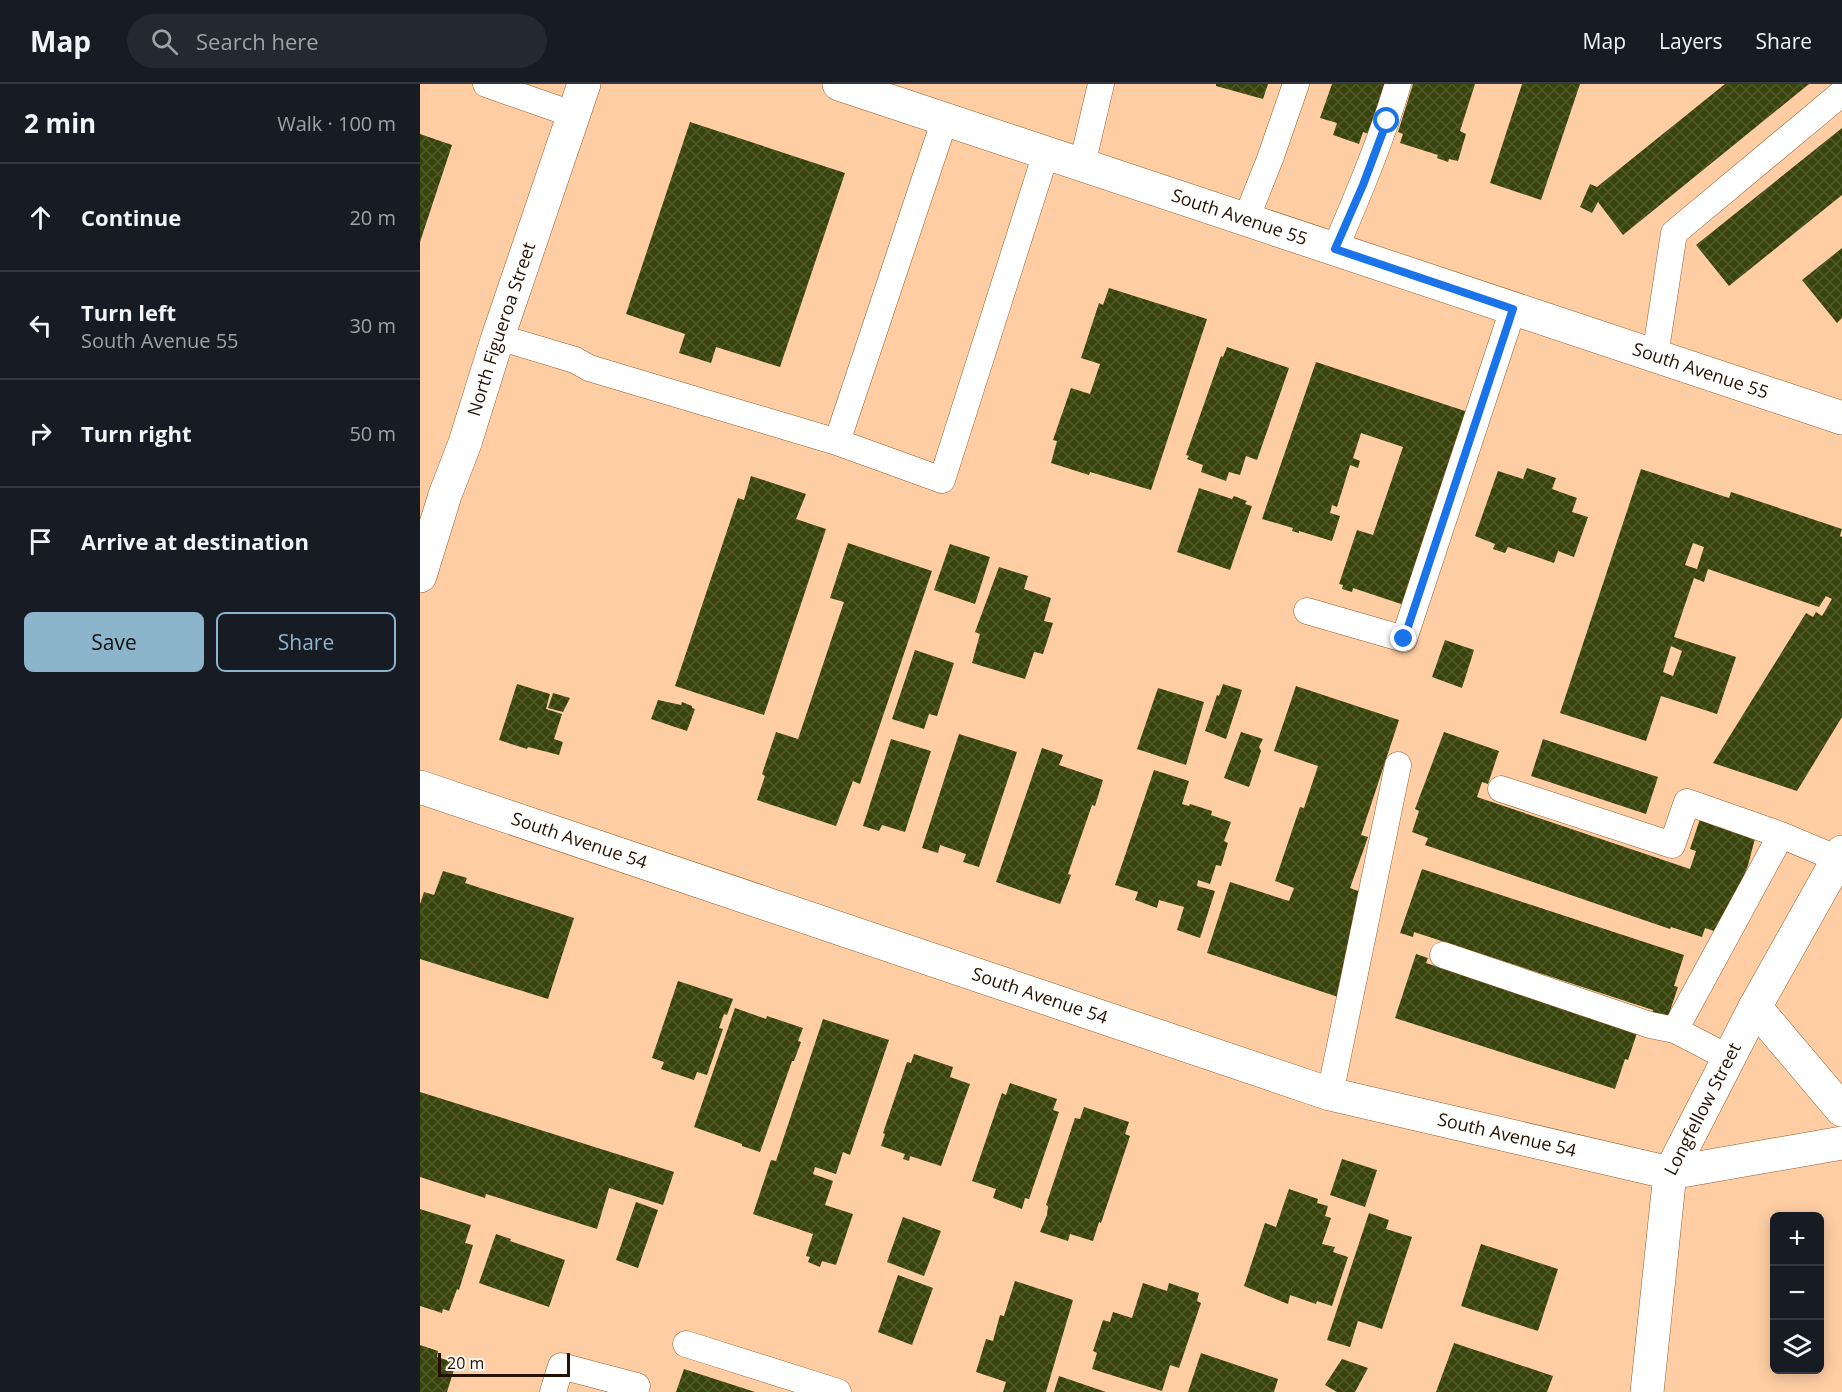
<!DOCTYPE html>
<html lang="en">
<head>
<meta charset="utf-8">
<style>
  body { margin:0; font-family:"Open Sans",sans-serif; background:#242831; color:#f1f3f6 }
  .controls { position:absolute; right:18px; bottom:18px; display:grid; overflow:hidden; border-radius:9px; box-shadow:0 3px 15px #0003 }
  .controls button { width:54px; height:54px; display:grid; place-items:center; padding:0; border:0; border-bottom:2px solid #363941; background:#171b24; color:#f1f3f6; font:30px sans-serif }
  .scale { position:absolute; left:18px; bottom:15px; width:132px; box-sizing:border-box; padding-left:6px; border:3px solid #261000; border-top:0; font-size:16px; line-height:21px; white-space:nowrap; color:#261000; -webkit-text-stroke:4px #fef8f2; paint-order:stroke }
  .stop { position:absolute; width:18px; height:18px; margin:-14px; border:4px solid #1a73e8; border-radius:50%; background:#fff }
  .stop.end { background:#1a73e8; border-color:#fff; box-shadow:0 2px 6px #0008 }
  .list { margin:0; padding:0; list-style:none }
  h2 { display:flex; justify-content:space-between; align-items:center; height:78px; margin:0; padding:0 24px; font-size:26px }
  h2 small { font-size:20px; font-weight:400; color:#9ea1a6 }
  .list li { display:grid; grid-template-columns:39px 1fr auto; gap:18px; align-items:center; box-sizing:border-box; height:108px; padding:0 24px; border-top:2px solid #363941 }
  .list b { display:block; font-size:22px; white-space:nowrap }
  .list p { margin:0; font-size:20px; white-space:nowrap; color:#9ea1a6 }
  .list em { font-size:20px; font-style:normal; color:#9ea1a6 }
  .actions { display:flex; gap:12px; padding:18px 24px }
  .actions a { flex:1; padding:14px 0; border:2px solid #8cb4cb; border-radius:9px; text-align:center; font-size:21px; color:#8cb4cb }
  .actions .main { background:#8cb4cb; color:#111 }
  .icon { flex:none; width:33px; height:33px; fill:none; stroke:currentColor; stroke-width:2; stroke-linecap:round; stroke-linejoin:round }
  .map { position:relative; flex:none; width:1422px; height:1308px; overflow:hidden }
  header { display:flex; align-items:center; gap:36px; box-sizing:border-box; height:84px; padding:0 30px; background:#171b24; border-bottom:2px solid #363941 }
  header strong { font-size:28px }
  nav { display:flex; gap:33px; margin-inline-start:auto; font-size:21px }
  .search { width:420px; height:54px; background:#242831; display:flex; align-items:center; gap:15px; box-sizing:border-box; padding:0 21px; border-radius:33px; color:#9ea1a6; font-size:22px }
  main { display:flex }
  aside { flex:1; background:#171b24 }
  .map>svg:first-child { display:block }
</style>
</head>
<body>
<header>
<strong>Map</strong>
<div class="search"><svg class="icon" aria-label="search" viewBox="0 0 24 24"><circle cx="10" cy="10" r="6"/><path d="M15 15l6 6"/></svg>Search here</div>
<nav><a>Map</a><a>Layers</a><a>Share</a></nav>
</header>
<main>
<aside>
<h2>2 min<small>Walk · 100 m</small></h2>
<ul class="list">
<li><svg class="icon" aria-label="ahead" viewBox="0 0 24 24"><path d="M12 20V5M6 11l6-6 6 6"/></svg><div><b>Continue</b></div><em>20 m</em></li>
<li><svg class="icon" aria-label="left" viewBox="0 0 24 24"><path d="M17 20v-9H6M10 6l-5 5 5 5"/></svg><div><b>Turn left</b><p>South Avenue 55</p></div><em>30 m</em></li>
<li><svg class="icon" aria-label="right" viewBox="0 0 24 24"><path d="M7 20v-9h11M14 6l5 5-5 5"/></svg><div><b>Turn right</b></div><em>50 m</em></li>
<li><svg class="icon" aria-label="arrive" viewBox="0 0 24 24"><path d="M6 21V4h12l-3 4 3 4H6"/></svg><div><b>Arrive at destination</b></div></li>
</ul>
<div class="actions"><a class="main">Save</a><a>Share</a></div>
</aside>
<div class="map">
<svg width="1422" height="1308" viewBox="0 0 1422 1308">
  <defs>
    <pattern id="building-cross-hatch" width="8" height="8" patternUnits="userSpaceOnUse" patternTransform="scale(1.5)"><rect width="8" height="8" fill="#38440b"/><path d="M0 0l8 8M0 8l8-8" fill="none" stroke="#535b2c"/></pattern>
  </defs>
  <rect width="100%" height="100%" fill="#ffcda3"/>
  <path fill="url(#building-cross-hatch)" fill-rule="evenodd" d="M 796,0 L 848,0 L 843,15 L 796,2 Z
    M 912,0 L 975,0 L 958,53 L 943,48 L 939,60 L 913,51 L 917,39 L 900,34 Z
    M 993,0 L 1055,0 L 1040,47 L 1046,50 L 1038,77 L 1029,75 L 1028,78 L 1017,74 L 1018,71 L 980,59 L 983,50 L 978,48 Z
    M 1102,0 L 1160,0 L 1121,116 L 1070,99 Z
    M 1305,0 L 1389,0 L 1203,151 L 1178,118 L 1172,129 L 1160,123 L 1170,100 L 1177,103 Z
    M 270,38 L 425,89 L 360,283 L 296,263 L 291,279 L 259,269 L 265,250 L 206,230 Z
    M 1422,44 L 1422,111 L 1309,202 L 1276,161 Z
    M 0,50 L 32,61 L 0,158 Z
    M 1422,164 L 1422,234 L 1417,239 L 1382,196 Z
    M 689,204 L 787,235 L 731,406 L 670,388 L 669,391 L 631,379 L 637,357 L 633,356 L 651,304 L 670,310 L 680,280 L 661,274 L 679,219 L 683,221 Z
    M 807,263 L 869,284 L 837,376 L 826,372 L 820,391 L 809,388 L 806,397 L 781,388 L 783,381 L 767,375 L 769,372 L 766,371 L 801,272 L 803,273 Z
    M 896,278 L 1048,328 L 987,522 L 933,504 L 932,508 L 922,505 L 923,501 L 919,500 L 937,446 L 953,451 L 983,363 L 941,349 L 933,374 L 940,377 L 938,384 L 930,381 L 917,423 L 912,421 L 910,429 L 920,432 L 912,457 L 879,447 L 879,449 L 872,447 L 873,444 L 842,435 Z
    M 1107,384 L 1136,394 L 1132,405 L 1157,414 L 1152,428 L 1168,433 L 1154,473 L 1138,467 L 1134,479 L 1088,463 L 1085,469 L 1073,465 L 1075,460 L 1055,452 L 1078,387 L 1103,395 Z
    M 1221,385 L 1309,414 L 1311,408 L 1422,445 L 1420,452 L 1422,453 L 1422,633 L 1377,707 L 1293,679 L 1386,529 L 1393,533 L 1396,528 L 1402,532 L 1412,515 L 1406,512 L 1399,523 L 1288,485 L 1284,498 L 1274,494 L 1254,553 L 1316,573 L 1297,630 L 1241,612 L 1226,657 L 1140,629 ZM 1273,459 L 1284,463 L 1277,485 L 1265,481 ZM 1251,562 L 1262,567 L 1253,592 L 1243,588 Z
    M 331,392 L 386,410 L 376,435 L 406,445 L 344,631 L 255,602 L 318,414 L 324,416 Z
    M 779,404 L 812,415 L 814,412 L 827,417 L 825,420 L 832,422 L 810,486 L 757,468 Z
    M 428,459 L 512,487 L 440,700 L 433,697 L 416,742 L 337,716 L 345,692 L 342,690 L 356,648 L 378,655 L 424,518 L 410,514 Z
    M 530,460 L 570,473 L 555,520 L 514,506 Z
    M 579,483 L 608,492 L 604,505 L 631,514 L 624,537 L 633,539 L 623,570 L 614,568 L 605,595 L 552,579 L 560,550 L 555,548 Z
    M 1025,556 L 1054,566 L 1042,604 L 1012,593 Z
    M 495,566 L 534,579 L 517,632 L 509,630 L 504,645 L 472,635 Z
    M 97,600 L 130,610 L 126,625 L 142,630 L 134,655 L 143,658 L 139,671 L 108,663 L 107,665 L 79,656 Z
    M 803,600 L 822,606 L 806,655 L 785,647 L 797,611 L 799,612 Z
    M 876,602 L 979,636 L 941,751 L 948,753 L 930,804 L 949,811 L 918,913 L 787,869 L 810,798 L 869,817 L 874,804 L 855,797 L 880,723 L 884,724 L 898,682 L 854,667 Z
    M 738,604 L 784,618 L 766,681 L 717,665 Z
    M 133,609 L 150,614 L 143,628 L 128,624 Z
    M 238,616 L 261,621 L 262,618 L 272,622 L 272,624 L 275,625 L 267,647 L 231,635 Z
    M 821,648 L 843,655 L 839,663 L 841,667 L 829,703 L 804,694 Z
    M 1024,648 L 1079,667 L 1068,700 L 1062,698 L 1057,713 L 1270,785 L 1276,767 L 1270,765 L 1281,732 L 1336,751 L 1328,781 L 1303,850 L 1285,844 L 1282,853 L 1251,843 L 1250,845 L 1005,761 L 1008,754 L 992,748 L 999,727 L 995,725 Z
    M 539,650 L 597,668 L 559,783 L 543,778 L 546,770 L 520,761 L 518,769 L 502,764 Z
    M 471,655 L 511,667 L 485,748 L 462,741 L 459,747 L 443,742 Z
    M 1123,655 L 1238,693 L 1226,730 L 1111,692 Z
    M 622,664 L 643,671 L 639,681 L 683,696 L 675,722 L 672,721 L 648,790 L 651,791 L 640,820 L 576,798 Z
    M 734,686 L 769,697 L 762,720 L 769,722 L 770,720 L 792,727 L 791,731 L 811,738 L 804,757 L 808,759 L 801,782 L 796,781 L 790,800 L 778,796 L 777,802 L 795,807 L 780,854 L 757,846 L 764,823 L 739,816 L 737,824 L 715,816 L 718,808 L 695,801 Z
    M 1002,785 L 1264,871 L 1254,902 L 1258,903 L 1247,936 L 1232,931 L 1233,926 L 994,848 L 993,853 L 980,849 Z
    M 23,787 L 47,794 L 45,799 L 154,834 L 128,915 L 0,875 L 0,820 L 4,808 L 14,811 Z
    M 996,870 L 1008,874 L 1006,879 L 1203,943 L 1219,943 L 1208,976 L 1205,975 L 1195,1005 L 975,934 Z
    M 258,897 L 313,915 L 307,931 L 304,930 L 299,944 L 303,945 L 287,991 L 277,988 L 274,996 L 241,985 L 244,978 L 232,974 Z
    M 315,924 L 346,935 L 347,932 L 383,944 L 378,957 L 381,958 L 374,977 L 372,977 L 340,1068 L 322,1062 L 322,1060 L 274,1043 Z
    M 403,935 L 469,956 L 430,1071 L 423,1068 L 416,1090 L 395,1083 L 393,1090 L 413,1097 L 405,1121 L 433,1130 L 416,1181 L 402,1177 L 400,1183 L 388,1178 L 390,1173 L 386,1172 L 393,1150 L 333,1130 L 351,1076 L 356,1077 Z
    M 494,970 L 533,983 L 530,993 L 550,1000 L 521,1082 L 490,1072 L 489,1077 L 483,1075 L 485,1070 L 461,1062 L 465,1050 L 463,1049 L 487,978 L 491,979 Z
    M 590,999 L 637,1015 L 633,1026 L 639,1028 L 609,1115 L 605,1114 L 602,1125 L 573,1114 L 576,1105 L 552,1097 L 582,1009 L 586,1011 Z
    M 0,1008 L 254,1088 L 243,1121 L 189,1104 L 177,1145 L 66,1110 L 65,1114 L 0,1093 Z
    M 664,1023 L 709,1038 L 705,1050 L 710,1052 L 681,1139 L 679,1138 L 673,1157 L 650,1150 L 648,1157 L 620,1148 L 627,1131 L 628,1122 L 626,1121 L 655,1034 L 660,1035 Z
    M 922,1075 L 957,1086 L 945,1123 L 910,1111 Z
    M 869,1105 L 898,1115 L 897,1119 L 908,1122 L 905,1132 L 911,1134 L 902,1160 L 915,1163 L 913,1168 L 928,1173 L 912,1222 L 897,1217 L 896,1220 L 870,1211 L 868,1220 L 824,1202 L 845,1139 L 856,1143 Z
    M 216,1118 L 238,1126 L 218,1184 L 196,1176 Z
    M 0,1125 L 51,1141 L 45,1159 L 53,1161 L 39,1206 L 37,1205 L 29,1227 L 23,1225 L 22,1229 L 0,1222 Z
    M 949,1129 L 969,1136 L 966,1145 L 992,1153 L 962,1245 L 938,1237 L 930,1263 L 907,1256 Z
    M 483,1133 L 521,1147 L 504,1192 L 467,1178 Z
    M 76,1150 L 91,1155 L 90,1157 L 145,1176 L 129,1223 L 59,1199 Z
    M 1061,1160 L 1138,1185 L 1118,1247 L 1041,1222 Z
    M 478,1191 L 513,1204 L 492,1261 L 458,1248 Z
    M 595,1197 L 653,1216 L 626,1308 L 583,1308 L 586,1298 L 556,1288 L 566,1255 L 573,1257 L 580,1231 L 584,1232 Z
    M 723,1199 L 747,1207 L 749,1199 L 779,1209 L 777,1217 L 781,1219 L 759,1284 L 750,1281 L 742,1307 L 672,1285 L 677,1269 L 673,1267 L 683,1236 L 690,1238 L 693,1228 L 712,1234 Z
    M 1034,1259 L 1133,1292 L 1127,1308 L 1016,1308 Z
    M 0,1261 L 18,1267 L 17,1273 L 36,1279 L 27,1308 L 0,1308 Z
    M 781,1269 L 858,1295 L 854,1308 L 768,1308 Z
    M 922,1275 L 948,1284 L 935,1308 L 917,1308 L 905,1301 Z
    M 264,1285 L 335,1308 L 256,1308 Z
    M 639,1292 L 686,1308 L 634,1308 Z"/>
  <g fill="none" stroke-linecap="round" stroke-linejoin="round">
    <defs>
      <path id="lane" d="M 66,0 L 152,30
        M 662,81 L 681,0
        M 826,135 L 850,75 L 876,0
        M 915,165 C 938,111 961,57 978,0
        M 78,253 L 155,276 L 169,284 L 417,358 L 522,396 L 626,69
        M 1235,272 L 1254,149 L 1422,9
        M 417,358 L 525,35
        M 887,527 L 984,555 L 1093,225
        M 1081,705 L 1252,761 L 1267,718 L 1361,751
        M 1023,871 L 1230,941 L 1255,946 L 1309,974
        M 1255,946 L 1361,751 L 1418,775
        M 910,1010 L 978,681
        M 266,1260 L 418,1308
        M 133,1308 L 141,1282 L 217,1302"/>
      <g id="street">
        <path id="s1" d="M 419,0 L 1422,334"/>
        <path id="s2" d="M 0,703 L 910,1010 L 1250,1089 L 1422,1059"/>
        <path d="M 1335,923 L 1422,1026"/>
        <path id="s3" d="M 1227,1308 L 1250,1089 L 1335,923 L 1422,768"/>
      </g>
      <g id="secondary">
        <path id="s4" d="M 0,492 L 25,411 L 45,359 L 78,253 L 164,0"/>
      </g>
    </defs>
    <use href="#lane" stroke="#945c28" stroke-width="27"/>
    <use href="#street" stroke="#945c28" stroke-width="34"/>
    <use href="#secondary" stroke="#945c28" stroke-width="34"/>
    <use href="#lane" stroke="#fff" stroke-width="26"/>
    <use href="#street" stroke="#fff" stroke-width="33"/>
    <use href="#secondary" stroke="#fff" stroke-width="33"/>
  </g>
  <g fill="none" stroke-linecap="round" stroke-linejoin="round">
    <path stroke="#1a73e8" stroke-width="8" d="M 967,37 L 943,101 L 915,165 L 1093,225 L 984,555"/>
  </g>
  <g text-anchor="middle" stroke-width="6" stroke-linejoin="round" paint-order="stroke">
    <g font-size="18" fill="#261000" stroke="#fef8f2">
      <text dy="6" stroke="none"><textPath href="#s1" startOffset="422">South Avenue 55</textPath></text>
      <text dy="6" stroke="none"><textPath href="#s4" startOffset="260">North Figueroa Street</textPath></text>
      <text dy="6" stroke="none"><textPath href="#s1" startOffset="908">South Avenue 55</textPath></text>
      <text dy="6" stroke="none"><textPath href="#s2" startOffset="168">South Avenue 54</textPath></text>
      <text dy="6" stroke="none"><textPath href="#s2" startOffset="654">South Avenue 54</textPath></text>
      <text dy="6" stroke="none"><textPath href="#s3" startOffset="292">Longfellow Street</textPath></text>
      <text dy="6" stroke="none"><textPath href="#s2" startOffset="1142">South Avenue 54</textPath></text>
    </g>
  </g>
</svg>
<div class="controls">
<button>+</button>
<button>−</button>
<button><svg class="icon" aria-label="layers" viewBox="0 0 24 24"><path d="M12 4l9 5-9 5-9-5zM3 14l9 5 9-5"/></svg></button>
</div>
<div class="scale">20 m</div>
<div class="stop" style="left:967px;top:37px"></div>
<div class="stop end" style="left:984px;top:555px"></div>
</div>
</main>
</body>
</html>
